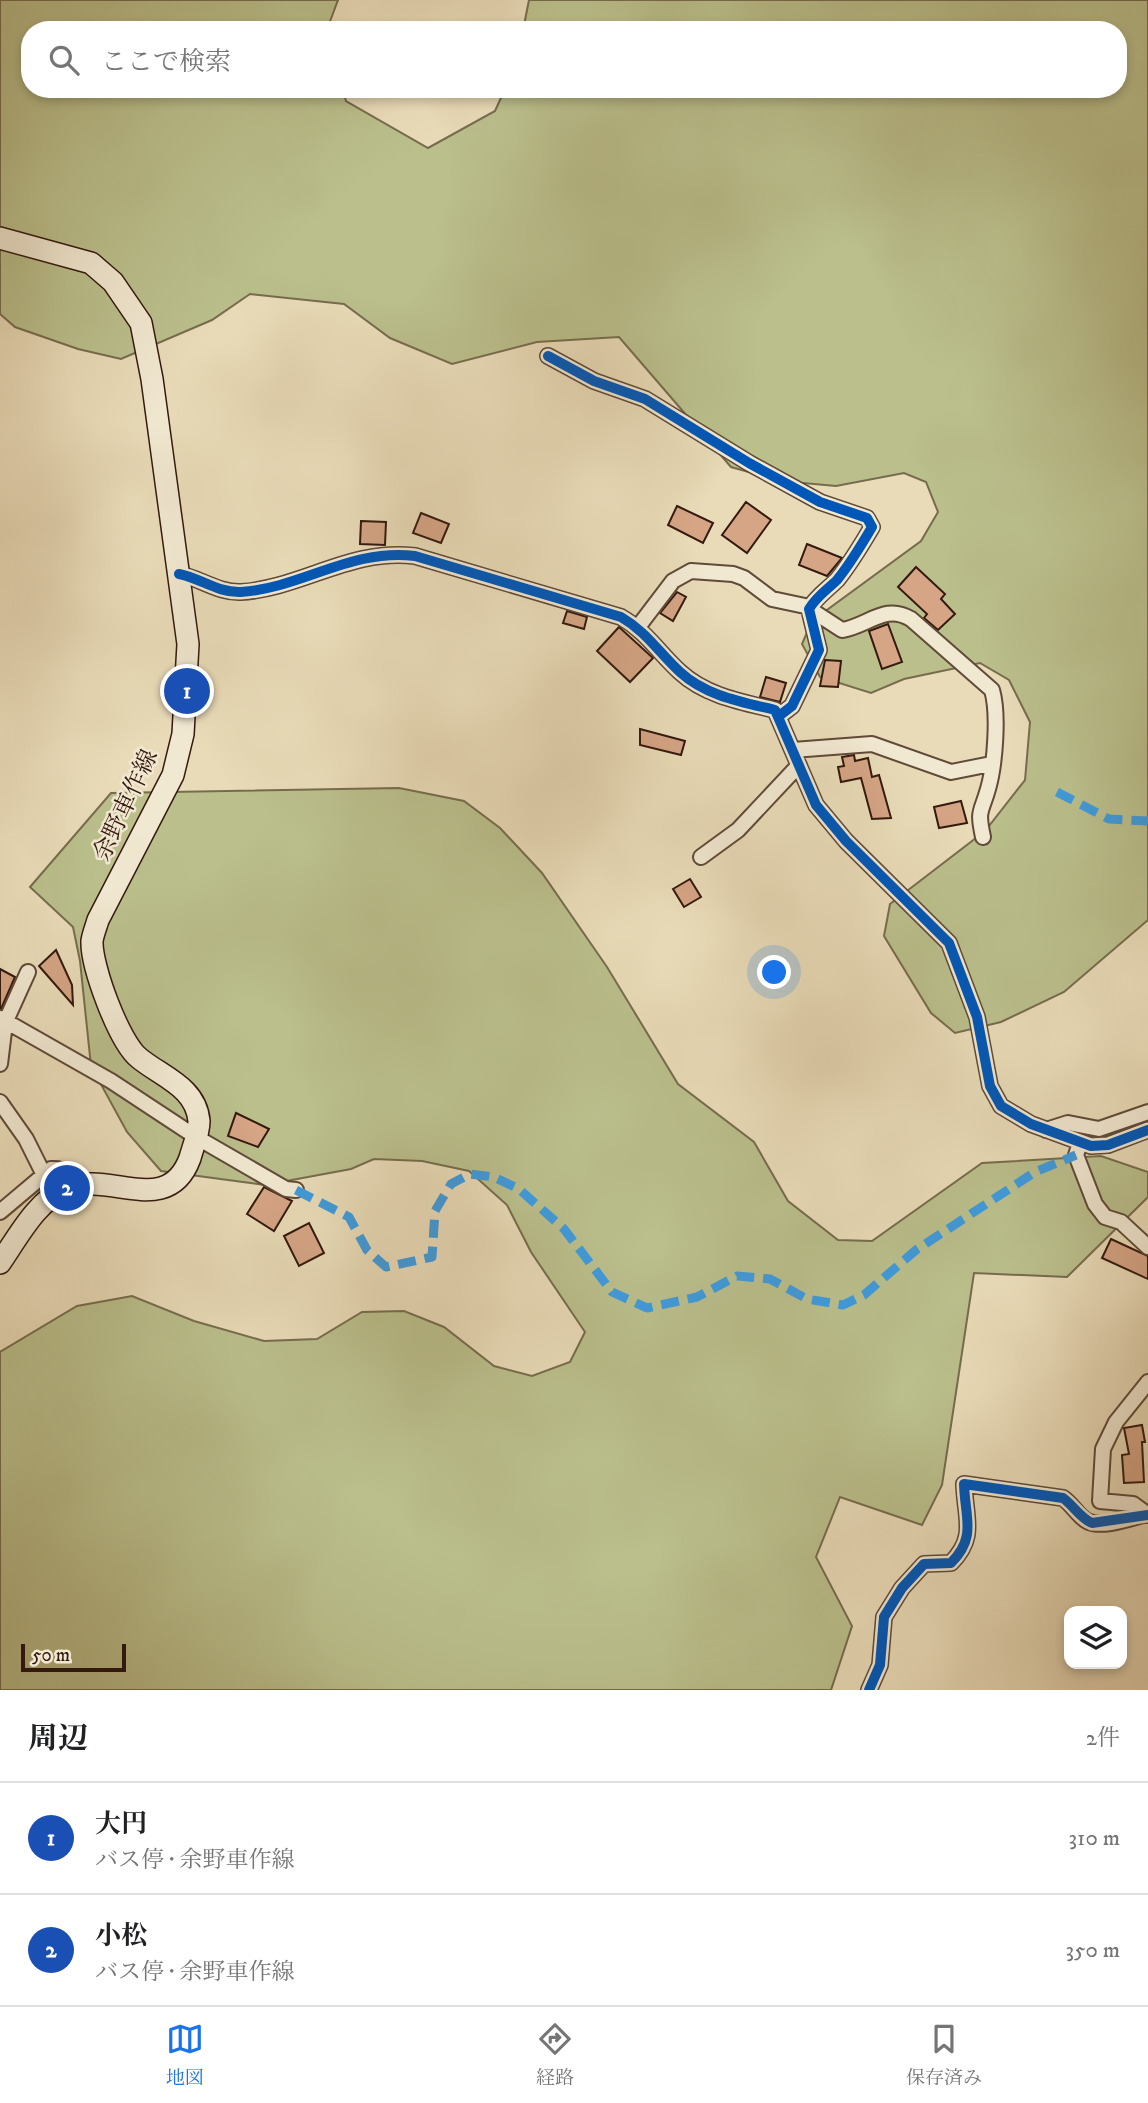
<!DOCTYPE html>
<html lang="ja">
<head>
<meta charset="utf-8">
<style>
  body { margin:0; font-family:"IM FELL DW Pica","Noto Serif JP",serif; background:#f6f6f6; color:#202124 }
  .controls { position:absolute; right:21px; bottom:21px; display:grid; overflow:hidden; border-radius:14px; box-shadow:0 4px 10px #0003 }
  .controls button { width:63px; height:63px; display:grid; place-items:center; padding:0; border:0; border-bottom:2px solid #e0e0e0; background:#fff; color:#202124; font:35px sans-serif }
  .scale { position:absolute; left:21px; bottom:18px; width:105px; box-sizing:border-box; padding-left:7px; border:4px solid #33190e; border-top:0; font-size:19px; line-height:24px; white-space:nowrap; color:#33190e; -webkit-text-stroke:5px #f1e8d1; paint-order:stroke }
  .you { position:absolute; left:775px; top:973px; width:24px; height:24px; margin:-18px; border:5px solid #fff; border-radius:50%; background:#1a73e8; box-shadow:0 0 0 10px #1a73e833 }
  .badge { display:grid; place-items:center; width:46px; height:46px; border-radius:50%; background:#1a73e8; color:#fff; font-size:23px; font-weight:700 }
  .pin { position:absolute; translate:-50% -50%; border:4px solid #fff; box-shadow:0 2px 7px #0006 }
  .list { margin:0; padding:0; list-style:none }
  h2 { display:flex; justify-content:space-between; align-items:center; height:91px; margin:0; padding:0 28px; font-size:30px }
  h2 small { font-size:23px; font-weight:400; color:#757577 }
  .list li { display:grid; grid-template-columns:46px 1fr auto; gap:21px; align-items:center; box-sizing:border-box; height:112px; padding:0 28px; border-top:2px solid #e0e0e0 }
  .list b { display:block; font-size:26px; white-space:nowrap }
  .list p { margin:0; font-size:23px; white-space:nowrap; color:#757577 }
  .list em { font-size:23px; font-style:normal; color:#757577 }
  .icon { flex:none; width:38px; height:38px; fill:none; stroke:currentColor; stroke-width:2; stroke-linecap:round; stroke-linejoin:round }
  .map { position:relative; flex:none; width:1148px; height:1690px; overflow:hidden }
  .search { position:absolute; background:#fff; box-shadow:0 4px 10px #0003; left:21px; right:21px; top:21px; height:77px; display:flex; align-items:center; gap:18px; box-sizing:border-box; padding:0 24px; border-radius:28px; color:#757577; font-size:26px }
  .sheet { height:315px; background:#fff }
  nav { display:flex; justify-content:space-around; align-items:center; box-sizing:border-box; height:98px; border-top:2px solid #e0e0e0; background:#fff; font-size:19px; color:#757577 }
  nav a { display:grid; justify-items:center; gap:4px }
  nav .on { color:#1a73e8 }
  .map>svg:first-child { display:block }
</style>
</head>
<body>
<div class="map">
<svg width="1148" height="1690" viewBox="0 0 1148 1690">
  <rect width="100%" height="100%" fill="#e9dbb8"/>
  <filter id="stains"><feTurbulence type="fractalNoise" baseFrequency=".00286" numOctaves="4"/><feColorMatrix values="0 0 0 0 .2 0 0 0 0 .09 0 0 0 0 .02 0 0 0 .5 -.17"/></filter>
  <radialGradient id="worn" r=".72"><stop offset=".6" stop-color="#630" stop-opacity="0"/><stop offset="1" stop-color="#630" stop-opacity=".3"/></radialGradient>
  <path fill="#babf8c" stroke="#766c4d" stroke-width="2" d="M 0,0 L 338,0 L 329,24 L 330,30 L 30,30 L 30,89 L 343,89 L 346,101 L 428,148 L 495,111 L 505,89 L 1118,89 L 1118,30 L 523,30 L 529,0 L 1148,0 L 1148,920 L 1064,992 L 1001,1022 L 955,1033 L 931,1013 L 884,936 L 890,904 L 985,831 L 1025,780 L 1030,722 L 1009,680 L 980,663 L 904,679 L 871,693 L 820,677 L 802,644 L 812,621 L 921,541 L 938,512 L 926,482 L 904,473 L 836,486 L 781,481 L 731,467 L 619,337 L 537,342 L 452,364 L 390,338 L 344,304 L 250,294 L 212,320 L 121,359 L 78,349 L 15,327 L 0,314 Z
    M 399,788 L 464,801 L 500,828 L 542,873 L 607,967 L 678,1084 L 754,1142 L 788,1201 L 838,1240 L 872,1241 L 982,1163 L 1101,1156 L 1148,1172 L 1148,1197 L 1067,1277 L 974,1273 L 942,1485 L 922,1525 L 840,1497 L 816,1557 L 852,1626 L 831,1690 L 0,1690 L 0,1352 L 77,1306 L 132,1296 L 194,1321 L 264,1341 L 317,1339 L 362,1312 L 404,1311 L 444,1327 L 494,1366 L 532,1376 L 570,1362 L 585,1332 L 531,1252 L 507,1205 L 469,1171 L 422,1161 L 374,1159 L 351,1169 L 265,1185 L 161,1171 L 127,1132 L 91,1066 L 80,961 L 73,927 L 30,887 L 111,793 Z"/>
  <path fill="#d5a585" stroke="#33190e" stroke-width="2" d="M 746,502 L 771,520 L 747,553 L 722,535 Z
    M 677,506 L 713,523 L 703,543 L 668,525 Z
    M 421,513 L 449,524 L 441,543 L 413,533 Z
    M 361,521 L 386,522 L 385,545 L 360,544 Z
    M 807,544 L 842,558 L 827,576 L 799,565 Z
    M 916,567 L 945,594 L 941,599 L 955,614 L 938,630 L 924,618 L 927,614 L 898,587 Z
    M 677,592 L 686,597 L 673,621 L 660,613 Z
    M 567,611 L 587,617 L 584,629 L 563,623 Z
    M 888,624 L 902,662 L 882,669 L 869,631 Z
    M 619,627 L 653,658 L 630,682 L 597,651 Z
    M 825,660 L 841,661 L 838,687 L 820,686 Z
    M 766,677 L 786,683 L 780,702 L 760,697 Z
    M 640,729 L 685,741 L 681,755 L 640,745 Z
    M 854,755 L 855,761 L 868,758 L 872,777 L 879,775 L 891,818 L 872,819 L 861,778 L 841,782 L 838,767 L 844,766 L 842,757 Z
    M 961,801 L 967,823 L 939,828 L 934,807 Z
    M 690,879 L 701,897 L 684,907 L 673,889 Z
    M 56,950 L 72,985 L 73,1005 L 39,966 Z
    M 0,969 L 15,977 L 1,1009 L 0,1008 Z
    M 236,1113 L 269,1129 L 258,1147 L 228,1136 Z
    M 264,1187 L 292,1201 L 274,1231 L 247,1214 Z
    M 309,1223 L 324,1253 L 299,1266 L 284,1236 Z
    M 1111,1239 L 1148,1256 L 1148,1279 L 1102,1258 Z
    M 1142,1425 L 1145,1442 L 1142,1442 L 1144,1482 L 1124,1483 L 1122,1455 L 1129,1454 L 1124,1428 Z"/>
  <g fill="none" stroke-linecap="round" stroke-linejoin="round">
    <defs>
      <path id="minor" d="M 548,356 L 594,381 L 645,399 L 749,463 L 820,502 L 867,518 L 872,527 C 862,544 850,564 837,580 C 827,590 817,596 809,609 L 819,650 L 792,706 L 779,716
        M 179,574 C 200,578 218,593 241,592 C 302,588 351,548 415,556 L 621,617 C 647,632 659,653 680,672 C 706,696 742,702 775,710 L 816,805 L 846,841 L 949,943 L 977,1017 L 990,1086 L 1001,1106 L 1031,1124 L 1091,1146 L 1108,1145 L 1148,1130
        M 638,627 L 673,581 L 691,571 L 733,574 L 744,578 L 772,599 L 805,606 L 842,630 C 868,626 885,603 911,619 L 992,690 C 999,714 995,765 988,789 C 981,814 977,809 983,837
        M 793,750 L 872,744 L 951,772 L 991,764
        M 701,857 L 738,830 L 799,765
        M 0,1018 L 111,1081 L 196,1137 L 286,1189 L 296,1190
        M 0,1064 L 5,1023 L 28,972
        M 0,1102 L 26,1139 L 43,1173
        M 1046,1130 L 1068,1123 L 1099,1129 L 1148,1112
        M 1080,1143 L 1076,1155 L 1095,1204 L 1105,1217 L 1121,1222 L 1148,1247
        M 0,1212 L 51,1169 C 66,1168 72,1175 80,1186
        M 1148,1382 L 1116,1422 L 1103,1449 L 1100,1501 L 1133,1504 L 1148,1515
        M 869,1690 L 880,1665 L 884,1617 L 902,1588 L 924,1564 L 951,1563 C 977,1537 965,1518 964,1484 L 1063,1498 C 1072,1504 1079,1517 1087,1521 C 1102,1529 1131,1518 1147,1514"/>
      <path id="secondary" d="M 0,238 L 91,263 L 113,282 L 141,323 L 152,379 L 188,644 L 183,734 L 173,775 L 98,920 C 96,927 93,934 92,941 C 91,966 119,1042 139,1058 C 162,1077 196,1087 199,1121 C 199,1133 193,1147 190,1158 C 168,1218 110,1171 67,1188 C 37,1200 18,1237 0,1263"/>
    </defs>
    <use href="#minor" stroke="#604a38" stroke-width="18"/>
    <use href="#secondary" stroke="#33190e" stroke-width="24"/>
    <use href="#minor" stroke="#f1e8d1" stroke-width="14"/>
    <use href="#secondary" stroke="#f1e8d1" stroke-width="21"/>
    <path stroke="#3e9bde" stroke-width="9" stroke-dasharray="18 9" stroke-linecap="butt" d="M 1057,792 L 1109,819 L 1148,821
      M 296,1190 L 349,1217 L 367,1250 L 386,1267 L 432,1257 L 435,1211 L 451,1184 L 470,1174 L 494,1177 L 519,1189 L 564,1229 L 612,1292 L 647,1308 L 697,1297 L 737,1276 L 770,1279 L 807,1299 L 843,1305 L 864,1295 L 916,1250 L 1035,1172 L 1076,1155"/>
    <defs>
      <path id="cycleway" d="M 548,356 L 594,381 L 645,399 L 749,463 L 820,502 L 867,518 L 872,527 C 862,544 850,564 837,580 C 827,590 817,596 809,609 L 819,650 L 792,706 L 779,716
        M 179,574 C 200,578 218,593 241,592 C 302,588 351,548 415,556 L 621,617 C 647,632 659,653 680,672 C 706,696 742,702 775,710 L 816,805 L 846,841 L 949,943 L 977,1017 L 990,1086 L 1001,1106 L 1031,1124 L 1091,1146 L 1108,1145 L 1148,1130
        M 869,1690 L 880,1665 L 884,1617 L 902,1588 L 924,1564 L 951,1563 C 977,1537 965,1518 964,1484 L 1063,1498 C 1074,1506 1080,1518 1092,1523 L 1148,1515"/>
    </defs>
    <use href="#cycleway" stroke="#f1e8d1" stroke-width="15"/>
    <use href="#cycleway" stroke="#0057b8" stroke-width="10"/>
  </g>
  <g text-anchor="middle" stroke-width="5" stroke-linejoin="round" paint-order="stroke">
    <g font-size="24" fill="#33190e" stroke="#f1e8d1">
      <text transform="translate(125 805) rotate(-65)" y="8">余野車作線</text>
    </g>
  </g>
  <rect width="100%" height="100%" filter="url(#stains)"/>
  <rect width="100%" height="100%" fill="url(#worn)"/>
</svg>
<div class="controls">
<button><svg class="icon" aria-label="layers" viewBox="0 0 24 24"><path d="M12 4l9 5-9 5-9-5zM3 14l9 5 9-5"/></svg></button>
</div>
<div class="scale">50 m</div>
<div class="you"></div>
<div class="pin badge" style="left:187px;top:691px;background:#1a4fb4">1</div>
<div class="pin badge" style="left:67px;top:1188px;background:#1a4fb4">2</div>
<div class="search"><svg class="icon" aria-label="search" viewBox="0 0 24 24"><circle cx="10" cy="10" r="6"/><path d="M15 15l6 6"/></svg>ここで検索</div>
</div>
<section class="sheet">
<h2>周辺<small>2件</small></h2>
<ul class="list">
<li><span class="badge" style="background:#1a4fb4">1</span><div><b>大円</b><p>バス停 · 余野車作線</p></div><em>310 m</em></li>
<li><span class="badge" style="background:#1a4fb4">2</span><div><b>小松</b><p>バス停 · 余野車作線</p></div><em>350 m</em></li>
</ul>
</section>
<nav>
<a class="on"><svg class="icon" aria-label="map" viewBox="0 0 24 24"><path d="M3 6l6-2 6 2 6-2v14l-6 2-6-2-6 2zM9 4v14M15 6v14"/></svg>地図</a>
<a><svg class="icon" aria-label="directions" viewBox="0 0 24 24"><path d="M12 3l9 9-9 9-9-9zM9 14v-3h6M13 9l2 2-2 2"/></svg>経路</a>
<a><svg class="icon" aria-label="saved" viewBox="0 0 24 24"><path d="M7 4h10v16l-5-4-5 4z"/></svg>保存済み</a>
</nav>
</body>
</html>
